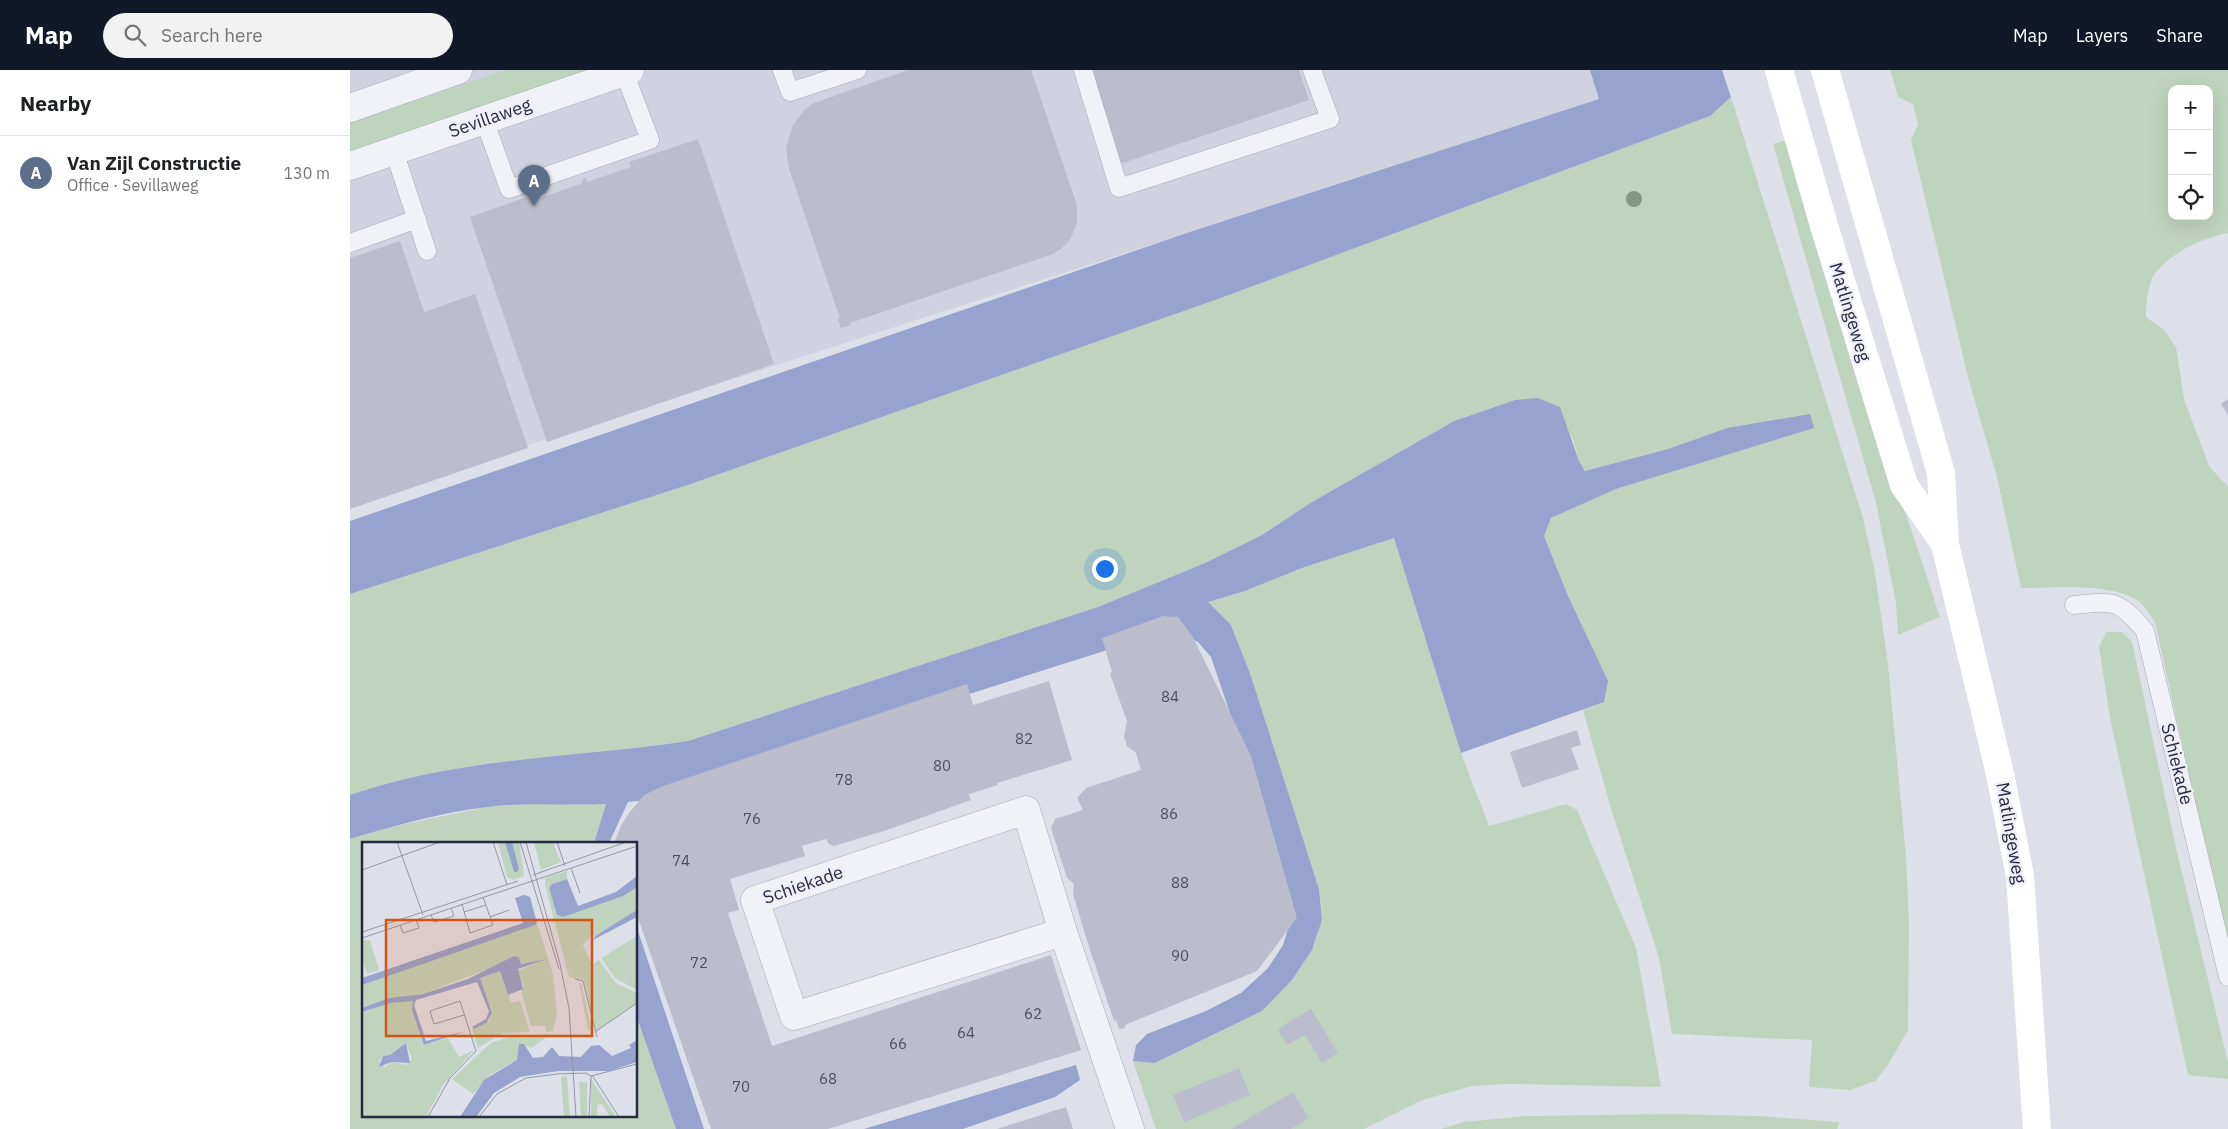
<!DOCTYPE html>
<html lang="en">
<head>
<meta charset="utf-8">
<style>
  body { margin:0; font-family:"IBM Plex Sans",sans-serif; background:#f2f2f2; color:#202124 }
  .controls { position:absolute; right:15px; top:15px; display:grid; overflow:hidden; border-radius:10px; box-shadow:0 5px 20px #0002 }
  .controls button { width:45px; height:45px; display:grid; place-items:center; padding:0; border:0; border-bottom:1px solid #e0e0e0; background:#fff; color:#202124; font:25px sans-serif }
  .you { position:absolute; left:754px; top:498px; width:18px; height:18px; margin:-12px; border:4px solid #fff; border-radius:50%; background:#1a73e8; box-shadow:0 0 0 8px #1a73e833 }
  .badge { display:grid; place-items:center; width:32px; height:32px; border-radius:50%; background:#111827; color:#fff; font-size:16px; font-weight:700 }
  .pin { position:absolute; translate:-50% -41px; filter:drop-shadow(0 1px 2px #0008) }
  .pin::after { content:''; position:absolute; top:26px; width:18px; height:15px; background:inherit; clip-path:polygon(0 0,100% 0,50% 100%) }
  .list { margin:0; padding:0; list-style:none }
  h2 { display:flex; justify-content:space-between; align-items:center; height:65px; margin:0; padding:0 20px; font-size:21px }
  h2 small { font-size:16px; font-weight:400; color:#757577 }
  .list li { display:grid; grid-template-columns:32px 1fr auto; gap:15px; align-items:center; box-sizing:border-box; height:75px; padding:0 20px; border-top:1px solid #e0e0e0 }
  .list b { display:block; font-size:19px; white-space:nowrap }
  .list p { margin:0; font-size:16px; white-space:nowrap; color:#757577 }
  .list em { font-size:16px; font-style:normal; color:#757577 }
  .icon { flex:none; width:28px; height:28px; fill:none; stroke:currentColor; stroke-width:2; stroke-linecap:round; stroke-linejoin:round }
  .map { position:relative; flex:none; width:1878px; height:1059px; overflow:hidden }
  header { display:flex; align-items:center; gap:30px; box-sizing:border-box; height:70px; padding:0 25px; background:#111827; color:#fff }
  header strong { font-size:24px }
  nav { display:flex; gap:28px; margin-inline-start:auto; font-size:18px }
  .search { width:350px; height:45px; background:#f2f2f2; display:flex; align-items:center; gap:12px; box-sizing:border-box; padding:0 18px; border-radius:28px; color:#757577; font-size:19px }
  main { display:flex }
  aside { flex:1; background:#fff }
  .map>svg:first-child { display:block }
</style>
</head>
<body>
<header>
<strong>Map</strong>
<div class="search"><svg class="icon" aria-label="search" viewBox="0 0 24 24"><circle cx="10" cy="10" r="6"/><path d="M15 15l6 6"/></svg>Search here</div>
<nav><a>Map</a><a>Layers</a><a>Share</a></nav>
</header>
<main>
<aside>
<h2>Nearby<small></small></h2>
<ul class="list">
<li><span class="badge" style="background:#5c6f8a">A</span><div><b>Van Zijl Constructie</b><p>Office · Sevillaweg</p></div><em>130 m</em></li>
</ul>
</aside>
<div class="map">
<svg width="1878" height="1059" viewBox="0 0 1878 1059">
  <rect width="100%" height="100%" fill="#dee0e9"/>
  <path fill="#d0d2df" d="M 0,0 L 1346,0 L 0,432 Z"/>
  <path fill="#bfd4be" fill-rule="evenodd" d="M 156,0 L 242,0 L 0,83 L 0,53 Z
    M 1540,0 L 1878,0 L 1878,163 C 1852,168 1824,181 1806,202 C 1798,211 1796,235 1796,247 L 1814,260 L 1826,277 L 1834,329 L 1859,396 L 1878,417 L 1878,881 L 1805,552 C 1800,545 1793,533 1785,529 C 1759,513 1703,518 1671,518 L 1647,407 L 1619,311 L 1561,70 L 1568,54 L 1563,34 L 1548,27 ZM 1822,19 L 1859,19 L 1859,146 L 1822,146 Z
    M 1381,27 L 1513,448 L 1524,497 L 1538,594 L 1556,787 L 1559,852 L 1558,960 L 1538,995 L 1525,1011 L 1500,1020 L 1459,1017 L 1462,970 L 1322,964 L 1309,888 L 1263,745 L 1233,640 L 1254,632 L 1218,526 L 1194,466 L 1201,448 L 1266,419 L 1457,360 L 1377,358 L 1318,379 L 1235,401 L 1229,391 L 1222,366 L 1165,330 L 1104,351 L 962,432 L 912,465 L 855,493 L 748,537 L 338,671 C 225,688 109,687 0,725 L 0,524 L 341,414 L 868,229 L 1360,46 Z
    M 1439,69 L 1514,329 L 1562,462 L 1590,547 L 1548,565 L 1546,533 L 1526,433 L 1423,74 Z
    M 1044,468 L 1111,683 L 1139,756 L 1216,734 L 1227,740 L 1286,878 L 1311,1017 L 1157,1014 L 1122,1016 L 1072,1030 L 1014,1059 L 806,1059 L 783,991 L 806,993 L 912,941 L 942,910 L 962,880 L 972,850 L 969,819 L 901,606 L 881,555 L 857,532 L 895,521 L 952,498 Z
    M 1756,562 L 1772,562 L 1782,572 L 1826,778 L 1878,992 L 1878,1009 L 1838,1005 L 1760,648 L 1749,577 Z
    M 199,733 L 224,735 L 256,734 L 244,773 L 14,773 L 14,1045 L 286,1045 L 286,945 L 326,1059 L 0,1059 L 0,769 L 50,755 L 137,737 Z
    M 1318,1044 L 1409,1046 L 1489,1052 L 1487,1059 L 1091,1059 L 1114,1052 L 1177,1046 Z"/>
  <path fill="#95a3ce" d="M 1240,0 L 1372,0 L 1381,27 L 1360,46 L 868,229 L 341,414 L 0,524 L 0,451 L 834,164 L 1249,29 Z
    M 1188,328 L 1210,337 L 1229,391 L 1235,401 L 1318,379 L 1377,358 L 1460,344 L 1464,358 L 1266,419 L 1201,448 L 1194,466 L 1218,526 L 1258,611 L 1254,632 L 1111,683 L 1044,468 L 952,498 L 895,521 L 858,532 L 881,555 L 901,606 L 969,819 L 972,850 L 962,880 L 942,910 L 912,941 L 805,993 L 783,991 L 786,975 L 797,964 L 856,941 L 891,923 L 918,898 L 933,875 L 940,853 L 929,789 L 861,587 L 848,572 L 835,566 L 773,575 L 613,626 L 309,729 L 278,732 L 259,773 L 244,773 L 256,734 C 217,736 177,732 138,737 C 92,742 44,756 0,769 L 0,725 C 109,687 225,688 338,671 L 748,537 L 855,493 L 912,465 L 962,432 L 1104,351 L 1165,330 Z
    M 286,855 L 354,1059 L 326,1059 L 286,945 Z
    M 726,995 L 730,1010 L 705,1027 L 613,1059 L 514,1059 Z"/>
  <path fill="#bbbdcd" d="M 558,0 L 681,0 L 727,135 L 727,153 L 720,170 L 712,178 L 703,184 L 500,253 L 501,255 L 491,258 L 488,249 L 490,248 L 439,99 L 436,78 L 442,57 L 455,39 L 464,33 Z
    M 738,0 L 949,0 L 959,30 L 770,94 Z
    M 348,69 L 424,294 L 197,372 L 120,147 L 188,123 L 190,128 L 233,113 L 232,109 L 236,108 L 237,112 L 281,97 L 279,92 Z
    M 50,171 L 74,242 L 125,224 L 178,378 L 0,439 L 0,188 Z
    M 1878,329 L 1878,345 L 1871,334 Z
    M 813,546 L 828,547 L 843,567 L 901,686 L 947,848 L 907,901 L 775,955 L 775,958 L 769,959 L 766,950 L 764,951 L 739,877 L 723,824 L 724,814 L 717,808 L 701,758 L 705,749 L 733,740 L 727,728 L 736,718 L 791,700 L 786,683 L 777,676 L 774,666 L 777,651 L 760,604 L 762,602 L 752,568 Z
    M 699,611 L 722,690 L 647,713 L 648,715 L 619,724 L 621,730 L 540,759 L 484,776 L 479,774 L 476,769 L 452,776 L 455,786 L 380,809 L 389,840 L 378,843 L 422,976 L 701,885 L 731,980 L 478,1059 L 361,1059 L 286,842 L 286,773 L 264,773 L 271,756 L 279,743 L 294,725 L 313,716 L 617,614 L 623,635 Z
    M 1227,660 L 1231,675 L 1221,678 L 1229,699 L 1172,718 L 1160,682 Z
    M 961,939 L 988,983 L 972,993 L 955,965 L 937,975 L 928,959 Z
    M 889,998 L 900,1025 L 834,1052 L 823,1025 Z
    M 943,1022 L 959,1048 L 941,1059 L 881,1059 Z
    M 716,1037 L 723,1059 L 647,1059 Z"/>
  <g fill="none" stroke-linecap="round" stroke-linejoin="round">
    <defs>
      <path id="lane" d="M 432,0 L 440,22 L 507,0
        M 733,0 L 769,118 L 980,49 L 962,0
        M 134,49 L 159,119 L 300,70 L 274,2
        M 44,81 L 77,181
        M 0,173 L 67,149
        M 1724,535 C 1764,531 1768,529 1795,561 L 1878,907"/>
      <path id="street" d="M 0,38 L 108,0
        M 0,96 L 280,0
        M 713,862 L 444,946 L 405,830 L 676,740 L 713,862 L 780,1059"/>
    </defs>
    <use href="#lane" stroke="#a6a9b7" stroke-width="19"/>
    <use href="#street" stroke="#a6a9b7" stroke-width="29"/>
    <use href="#lane" stroke="#f1f2f7" stroke-width="18"/>
    <use href="#street" stroke="#f1f2f7" stroke-width="28"/>
    <path stroke="#fff" stroke-width="28" d="M 1429,0 L 1475,159 L 1554,415 L 1595,474
      M 1475,0 L 1591,403 L 1595,474 L 1650,704 L 1670,806 L 1687,1059"/>
  </g>
  <circle fill="#7f9985" cx="1284" cy="129" r="8"/>
  <g text-anchor="middle" stroke-width="4.5" stroke-linejoin="round" paint-order="stroke">
    <g font-size="15" fill="#4a4e65">
      <text x="820" y="632">84</text>
      <text x="674" y="674">82</text>
      <text x="592" y="701">80</text>
      <text x="494" y="715">78</text>
      <text x="819" y="749">86</text>
      <text x="402" y="754">76</text>
      <text x="331" y="796">74</text>
      <text x="830" y="818">88</text>
      <text x="830" y="891">90</text>
      <text x="349" y="898">72</text>
      <text x="683" y="949">62</text>
      <text x="616" y="968">64</text>
      <text x="548" y="979">66</text>
      <text x="478" y="1014">68</text>
      <text x="391" y="1022">70</text>
    </g>
    <g font-size="18" fill="#252942" stroke="#eeeff7">
      <text transform="translate(140 48) rotate(-19)" y="6">Sevillaweg</text>
      <text transform="translate(1500 242) rotate(73)" y="6">Matlingeweg</text>
      <text transform="translate(1827 694) rotate(76)" y="6">Schiekade</text>
      <text transform="translate(1661 763) rotate(80)" y="6">Matlingeweg</text>
      <text transform="translate(453 815) rotate(-19)" y="6">Schiekade</text>
    </g>
  </g>
  <g transform="translate(12 772)">
    <rect width="275" height="275" fill="#dee0e9"/>
    <path d="M 136,0 L 143,0 L 152,30 L 157,27 L 150,0 L 157,0 L 162,34 L 152,38 L 145,35 ZM 172,0 L 193,0 L 192,4 L 199,20 L 179,28 ZM 205,29 L 205,37 L 190,42 L 187,46 L 195,73 L 275,45 L 275,68 L 271,73 L 225,98 L 221,103 L 230,123 L 237,118 L 254,141 L 275,151 L 275,161 L 234,189 L 222,138 L 207,135 L 183,43 L 183,36 ZM 175,81 L 191,132 L 195,171 L 191,189 L 184,190 L 184,184 L 169,184 L 159,148 L 162,145 L 155,129 L 184,117 L 159,122 L 157,115 L 61,152 L 27,156 L 0,166 L 0,143 ZM 275,94 L 275,148 L 253,136 L 239,116 ZM 8,98 L 17,128 L 5,132 L 0,117 L 0,99 ZM 138,129 L 149,161 L 158,159 L 168,190 L 141,191 L 116,206 L 110,187 L 127,178 L 130,171 L 118,136 ZM 217,140 L 219,141 L 230,189 L 226,188 ZM 52,158 L 50,168 L 62,203 L 86,196 L 97,215 L 112,208 L 81,243 L 64,275 L 0,275 L 0,170 L 29,161 ZM 44,201 L 50,217 L 45,223 L 29,220 L 23,225 L 17,220 L 21,214 L 28,213 ZM 153,193 L 187,193 L 170,206 L 164,204 L 155,218 L 128,233 L 111,252 L 90,237 L 129,201 ZM 205,234 L 208,275 L 202,275 L 199,235 ZM 229,237 L 254,275 L 248,275 L 240,262 L 235,263 L 235,275 L 229,275 ZM 217,240 L 225,240 L 225,275 L 219,275 Z" fill="#bfd4be" fill-rule="evenodd"/>
    <path d="M 143,0 L 150,0 L 157,27 L 155,30 L 152,30 ZM 275,34 L 275,45 L 261,54 L 201,75 L 195,73 L 187,46 L 190,42 L 205,37 L 216,64 L 254,50 ZM 162,53 L 168,55 L 175,81 L 173,83 L 0,143 L 0,136 L 161,81 L 153,56 ZM 275,68 L 275,75 L 231,98 L 233,94 ZM 152,114 L 157,115 L 159,122 L 185,117 L 156,127 L 161,147 L 146,153 L 138,129 L 118,136 L 130,171 L 124,181 L 112,187 L 110,185 L 124,177 L 127,169 L 115,140 L 54,158 L 52,163 L 64,199 L 104,189 L 62,203 L 50,168 L 51,159 L 29,161 L 0,170 L 0,166 L 27,156 L 61,152 L 106,137 ZM 275,198 L 275,220 L 247,229 L 196,229 L 158,235 L 132,251 L 114,275 L 98,275 L 122,238 L 155,218 L 157,202 L 162,202 L 171,216 L 181,215 L 190,205 L 197,214 L 219,215 L 229,204 L 237,203 L 250,214 L 269,206 L 267,203 ZM 44,201 L 48,221 L 29,220 L 17,225 L 21,214 L 28,213 Z" fill="#95a3ce"/>
    <path fill="none" stroke="#9497a6" stroke-width="1" d="M 35,0 L 61,73M 131,0 L 145,43M 158,0 L 197,127M 164,0 L 198,122 L 207,166 L 214,275M 195,0 L 203,24M 209,26 L 218,51M 0,28 L 78,0M 171,33 L 264,0M 100,62 L 108,91 L 131,83 L 121,55M 102,70 L 124,63M 69,73 L 72,80 L 92,74 L 89,66M 128,75 L 147,68M 38,83 L 41,91 L 57,86 L 54,78M 0,90 L 156,39M 0,96 L 275,4M 213,137 L 221,139 L 235,195M 233,190 L 275,161M 230,233 L 257,275M 229,234 L 275,222M 66,275 L 88,236 L 114,209 L 98,159 L 68,169 L 72,182 L 102,173M 117,275 L 135,252 L 164,236 L 195,232 L 224,231 L 229,234M 227,275 L 229,234"/>
    <path fill="#d45411" fill-opacity="0.15" stroke="#d45411" stroke-width="2.5" d="M 24,78 L 230,78 L 230,194 L 24,194 Z"/>
    <rect width="275" height="275" fill="none" stroke="#252942" stroke-width="2.5"/>
  </g>
</svg>
<div class="controls">
<button>+</button>
<button>−</button>
<button><svg class="icon" aria-label="locate" viewBox="0 0 24 24"><circle cx="12" cy="12" r="6"/><path d="M12 2v4M12 18v4M2 12h4M18 12h4"/></svg></button>
</div>
<div class="you"></div>
<div class="pin badge" style="left:184px;top:136px;background:#5c6f8a">A</div>
</div>
</main>
</body>
</html>
